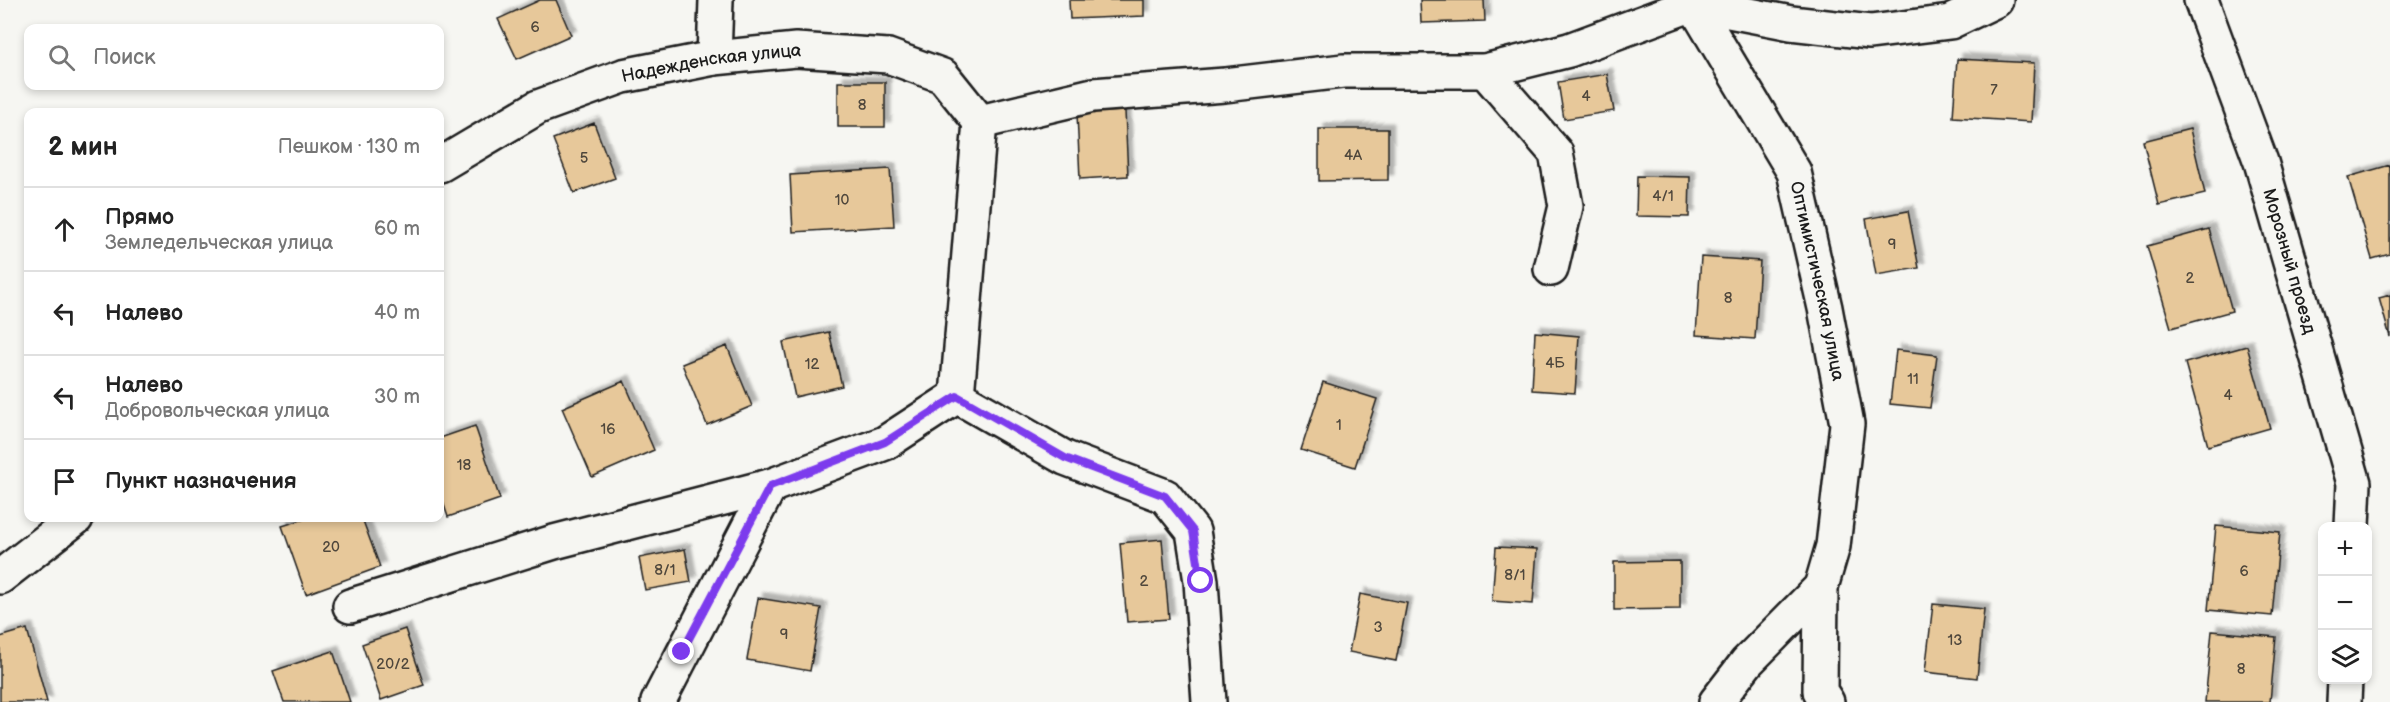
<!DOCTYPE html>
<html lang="ru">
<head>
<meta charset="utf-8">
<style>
  body { margin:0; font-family:"Balsamiq Sans",sans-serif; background:#f2f2f2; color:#222 }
  .controls { position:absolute; right:18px; bottom:18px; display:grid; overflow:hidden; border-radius:12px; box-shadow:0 3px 9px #0003 }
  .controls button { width:54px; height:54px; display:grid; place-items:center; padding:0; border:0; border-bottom:2px solid #e0e0e0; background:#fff; color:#222; font:30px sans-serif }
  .stop { position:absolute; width:18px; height:18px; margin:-14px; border:4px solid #7c3aed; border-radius:50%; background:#fff }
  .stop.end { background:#7c3aed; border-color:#fff; box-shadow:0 2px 6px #0008 }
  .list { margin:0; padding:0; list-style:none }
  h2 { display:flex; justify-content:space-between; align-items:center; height:78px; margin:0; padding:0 24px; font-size:26px }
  h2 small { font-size:20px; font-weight:400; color:#767676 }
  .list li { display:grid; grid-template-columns:39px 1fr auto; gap:18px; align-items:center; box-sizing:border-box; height:84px; padding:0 24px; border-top:2px solid #e0e0e0 }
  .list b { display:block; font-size:22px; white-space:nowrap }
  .list p { margin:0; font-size:20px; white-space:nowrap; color:#767676 }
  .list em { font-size:20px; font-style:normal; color:#767676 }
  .icon { flex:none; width:33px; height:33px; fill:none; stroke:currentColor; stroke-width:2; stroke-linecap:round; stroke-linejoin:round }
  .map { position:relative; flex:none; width:2390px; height:702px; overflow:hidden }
  .search { position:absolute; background:#fff; box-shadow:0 3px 9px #0003; left:24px; top:24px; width:420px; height:66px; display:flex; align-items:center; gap:15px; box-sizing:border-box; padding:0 21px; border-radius:12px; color:#767676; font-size:22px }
  .panel { position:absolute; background:#fff; box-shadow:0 3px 9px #0003; left:24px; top:108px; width:420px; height:414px; border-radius:12px }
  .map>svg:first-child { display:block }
</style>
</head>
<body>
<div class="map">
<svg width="2390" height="702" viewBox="0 0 2390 702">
  <defs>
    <filter id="shadow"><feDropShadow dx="5.5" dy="-5.5" stdDeviation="1.5" flood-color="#0004"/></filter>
  </defs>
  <rect width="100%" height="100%" fill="#f6f6f2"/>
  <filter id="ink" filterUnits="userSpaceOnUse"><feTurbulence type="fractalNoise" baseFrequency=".0167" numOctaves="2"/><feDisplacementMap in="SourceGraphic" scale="12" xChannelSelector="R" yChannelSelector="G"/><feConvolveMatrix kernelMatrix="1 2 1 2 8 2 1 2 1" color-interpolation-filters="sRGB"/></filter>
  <g filter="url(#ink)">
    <path fill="#e7c89a" stroke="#1c1c1c" stroke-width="1.5" filter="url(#shadow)" d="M 540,0 L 556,0 L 571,35 L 517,59 L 498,19 Z
      M 1069,0 L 1144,0 L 1144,16 L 1070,19 Z
      M 1420,0 L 1484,0 L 1485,21 L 1421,23 Z
      M 1957,59 L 2034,63 L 2031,122 L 1953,117 Z
      M 1607,74 L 1614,111 L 1564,119 L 1558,82 Z
      M 838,82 L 885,82 L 885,127 L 838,127 Z
      M 1125,111 L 1128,176 L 1080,179 L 1077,113 Z
      M 594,123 L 615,178 L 574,193 L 553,139 Z
      M 1319,129 L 1388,129 L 1388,180 L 1319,181 Z
      M 2190,129 L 2205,194 L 2159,205 L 2143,141 Z
      M 2390,165 L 2390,254 L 2372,259 L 2348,177 Z
      M 890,169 L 894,226 L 793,232 L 790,175 Z
      M 1637,176 L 1690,177 L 1689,217 L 1636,216 Z
      M 1908,211 L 1919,268 L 1876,275 L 1866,219 Z
      M 2209,229 L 2232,311 L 2171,328 L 2147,246 Z
      M 1701,257 L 1760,261 L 1755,339 L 1696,335 Z
      M 2390,295 L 2390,337 L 2379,298 Z
      M 829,332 L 842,386 L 795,397 L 783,342 Z
      M 1535,332 L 1579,336 L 1575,393 L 1532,390 Z
      M 727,346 L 752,406 L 707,425 L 682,364 Z
      M 2247,346 L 2270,428 L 2208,446 L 2185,363 Z
      M 1896,350 L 1937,355 L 1930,408 L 1890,404 Z
      M 624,381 L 654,450 L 592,477 L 562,408 Z
      M 1323,382 L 1377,399 L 1355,467 L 1301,450 Z
      M 475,426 L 500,499 L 448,517 L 440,493 L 440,438 Z
      M 308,518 L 362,518 L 380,567 L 306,594 L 282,526 Z
      M 2216,526 L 2280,532 L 2272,616 L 2208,610 Z
      M 1162,539 L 1169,619 L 1127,622 L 1120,543 Z
      M 1496,547 L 1537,549 L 1533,604 L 1492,601 Z
      M 685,549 L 691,582 L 645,590 L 639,558 Z
      M 1680,561 L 1680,609 L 1614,610 L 1614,562 Z
      M 1360,594 L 1407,603 L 1396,661 L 1349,652 Z
      M 758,598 L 821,608 L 810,671 L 747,660 Z
      M 1933,604 L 1984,609 L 1977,678 L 1925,672 Z
      M 27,629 L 47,702 L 0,702 L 0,637 Z
      M 405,629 L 424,685 L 381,700 L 362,644 Z
      M 2212,631 L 2276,637 L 2270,702 L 2205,702 Z
      M 333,651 L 350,702 L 284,702 L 273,671 Z"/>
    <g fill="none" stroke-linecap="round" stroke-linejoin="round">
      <defs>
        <g id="minor">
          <path id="s1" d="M 1691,0 L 1794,172 L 1825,308 L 1847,424 L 1833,546 L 1821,587 L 1820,691 L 1827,702"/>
          <path id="s2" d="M 2201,0 L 2261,162 L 2354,483 L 2352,526"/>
          <path d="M 714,58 L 716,0"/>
          <path d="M 1485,71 L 1556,153 L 1566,206 L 1551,269"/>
          <path d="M 980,122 L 1093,95 L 1225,85 L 1343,71 L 1485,71 L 1569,50 L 1693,4 L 1791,23 L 1870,32 L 1950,22 L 1996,0"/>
          <path id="s3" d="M 440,165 L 538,107 L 623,76 L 714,58 L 796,50 L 888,56 L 943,76 L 980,122"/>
          <path d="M 957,396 L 1065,458 L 1165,496 L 1193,531 L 1201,581 L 1209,702"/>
          <path d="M 957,396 L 980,122"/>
          <path d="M 0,577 L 76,518"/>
          <path d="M 350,606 L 554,542 L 770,486 L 885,443 L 957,396"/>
          <path d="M 658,702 L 770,486"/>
          <path d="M 1716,702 L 1747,662 L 1821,587"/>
          <path d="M 2344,702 L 2345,680"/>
        </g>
      </defs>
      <use href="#minor" stroke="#1c1c1c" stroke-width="38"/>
      <use href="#minor" stroke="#f6f6f2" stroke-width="33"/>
    </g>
  </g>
  <g fill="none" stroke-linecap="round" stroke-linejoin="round" filter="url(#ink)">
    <path stroke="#7c3aed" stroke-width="8" d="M 682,652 L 770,486 L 885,442 L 957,396 L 1065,458 L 1165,496 L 1193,531 L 1201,581"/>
  </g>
  <g text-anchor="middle" stroke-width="6" stroke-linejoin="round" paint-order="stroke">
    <g font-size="15" fill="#4f473c">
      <text x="535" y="32">6</text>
      <text x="1994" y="95">7</text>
      <text x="1586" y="101">4</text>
      <text x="862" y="110">8</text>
      <text x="1353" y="160">4А</text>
      <text x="584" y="163">5</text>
      <text x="1663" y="201">4/1</text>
      <text x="842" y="205">10</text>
      <text x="1892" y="249">9</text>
      <text x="2190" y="283">2</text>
      <text x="1728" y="303">8</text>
      <text x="1555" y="368">4Б</text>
      <text x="812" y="369">12</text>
      <text x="1913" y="384">11</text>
      <text x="2228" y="400">4</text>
      <text x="1339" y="430">1</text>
      <text x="608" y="434">16</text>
      <text x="464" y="470">18</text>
      <text x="331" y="552">20</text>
      <text x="665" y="575">8/1</text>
      <text x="2244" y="576">6</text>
      <text x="1515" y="580">8/1</text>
      <text x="1144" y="586">2</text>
      <text x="1378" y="632">3</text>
      <text x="784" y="639">9</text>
      <text x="1955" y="645">13</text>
      <text x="393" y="669">20/2</text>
      <text x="2241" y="674">8</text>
    </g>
    <g font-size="18" fill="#1c1c1c" stroke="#f6f6f2">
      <text dy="6" stroke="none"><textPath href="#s3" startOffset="294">Надежденская улица</textPath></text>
      <text dy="6" stroke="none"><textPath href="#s2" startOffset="276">Морозный проезд</textPath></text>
      <text dy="6" stroke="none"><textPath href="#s1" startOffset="312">Оптимистическая улица</textPath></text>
    </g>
  </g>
</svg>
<div class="controls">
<button>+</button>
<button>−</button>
<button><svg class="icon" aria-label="layers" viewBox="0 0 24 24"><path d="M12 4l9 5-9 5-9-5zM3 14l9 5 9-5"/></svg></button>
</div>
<div class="stop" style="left:1201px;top:581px"></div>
<div class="stop end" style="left:682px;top:652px"></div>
<div class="search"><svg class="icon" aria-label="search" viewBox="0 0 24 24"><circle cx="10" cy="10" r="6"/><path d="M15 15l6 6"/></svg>Поиск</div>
<section class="panel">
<h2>2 мин<small>Пешком · 130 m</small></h2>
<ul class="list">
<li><svg class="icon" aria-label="ahead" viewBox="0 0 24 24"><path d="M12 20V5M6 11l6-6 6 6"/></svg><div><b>Прямо</b><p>Земледельческая улица</p></div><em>60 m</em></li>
<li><svg class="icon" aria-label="left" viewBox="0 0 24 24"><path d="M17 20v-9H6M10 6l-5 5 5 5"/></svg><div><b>Налево</b></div><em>40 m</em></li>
<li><svg class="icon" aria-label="left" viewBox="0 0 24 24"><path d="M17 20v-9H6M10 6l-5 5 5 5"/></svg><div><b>Налево</b><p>Добровольческая улица</p></div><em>30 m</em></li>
<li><svg class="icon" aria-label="arrive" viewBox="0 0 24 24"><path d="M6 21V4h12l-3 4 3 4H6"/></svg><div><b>Пункт назначения</b></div></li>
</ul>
</section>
</div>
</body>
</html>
